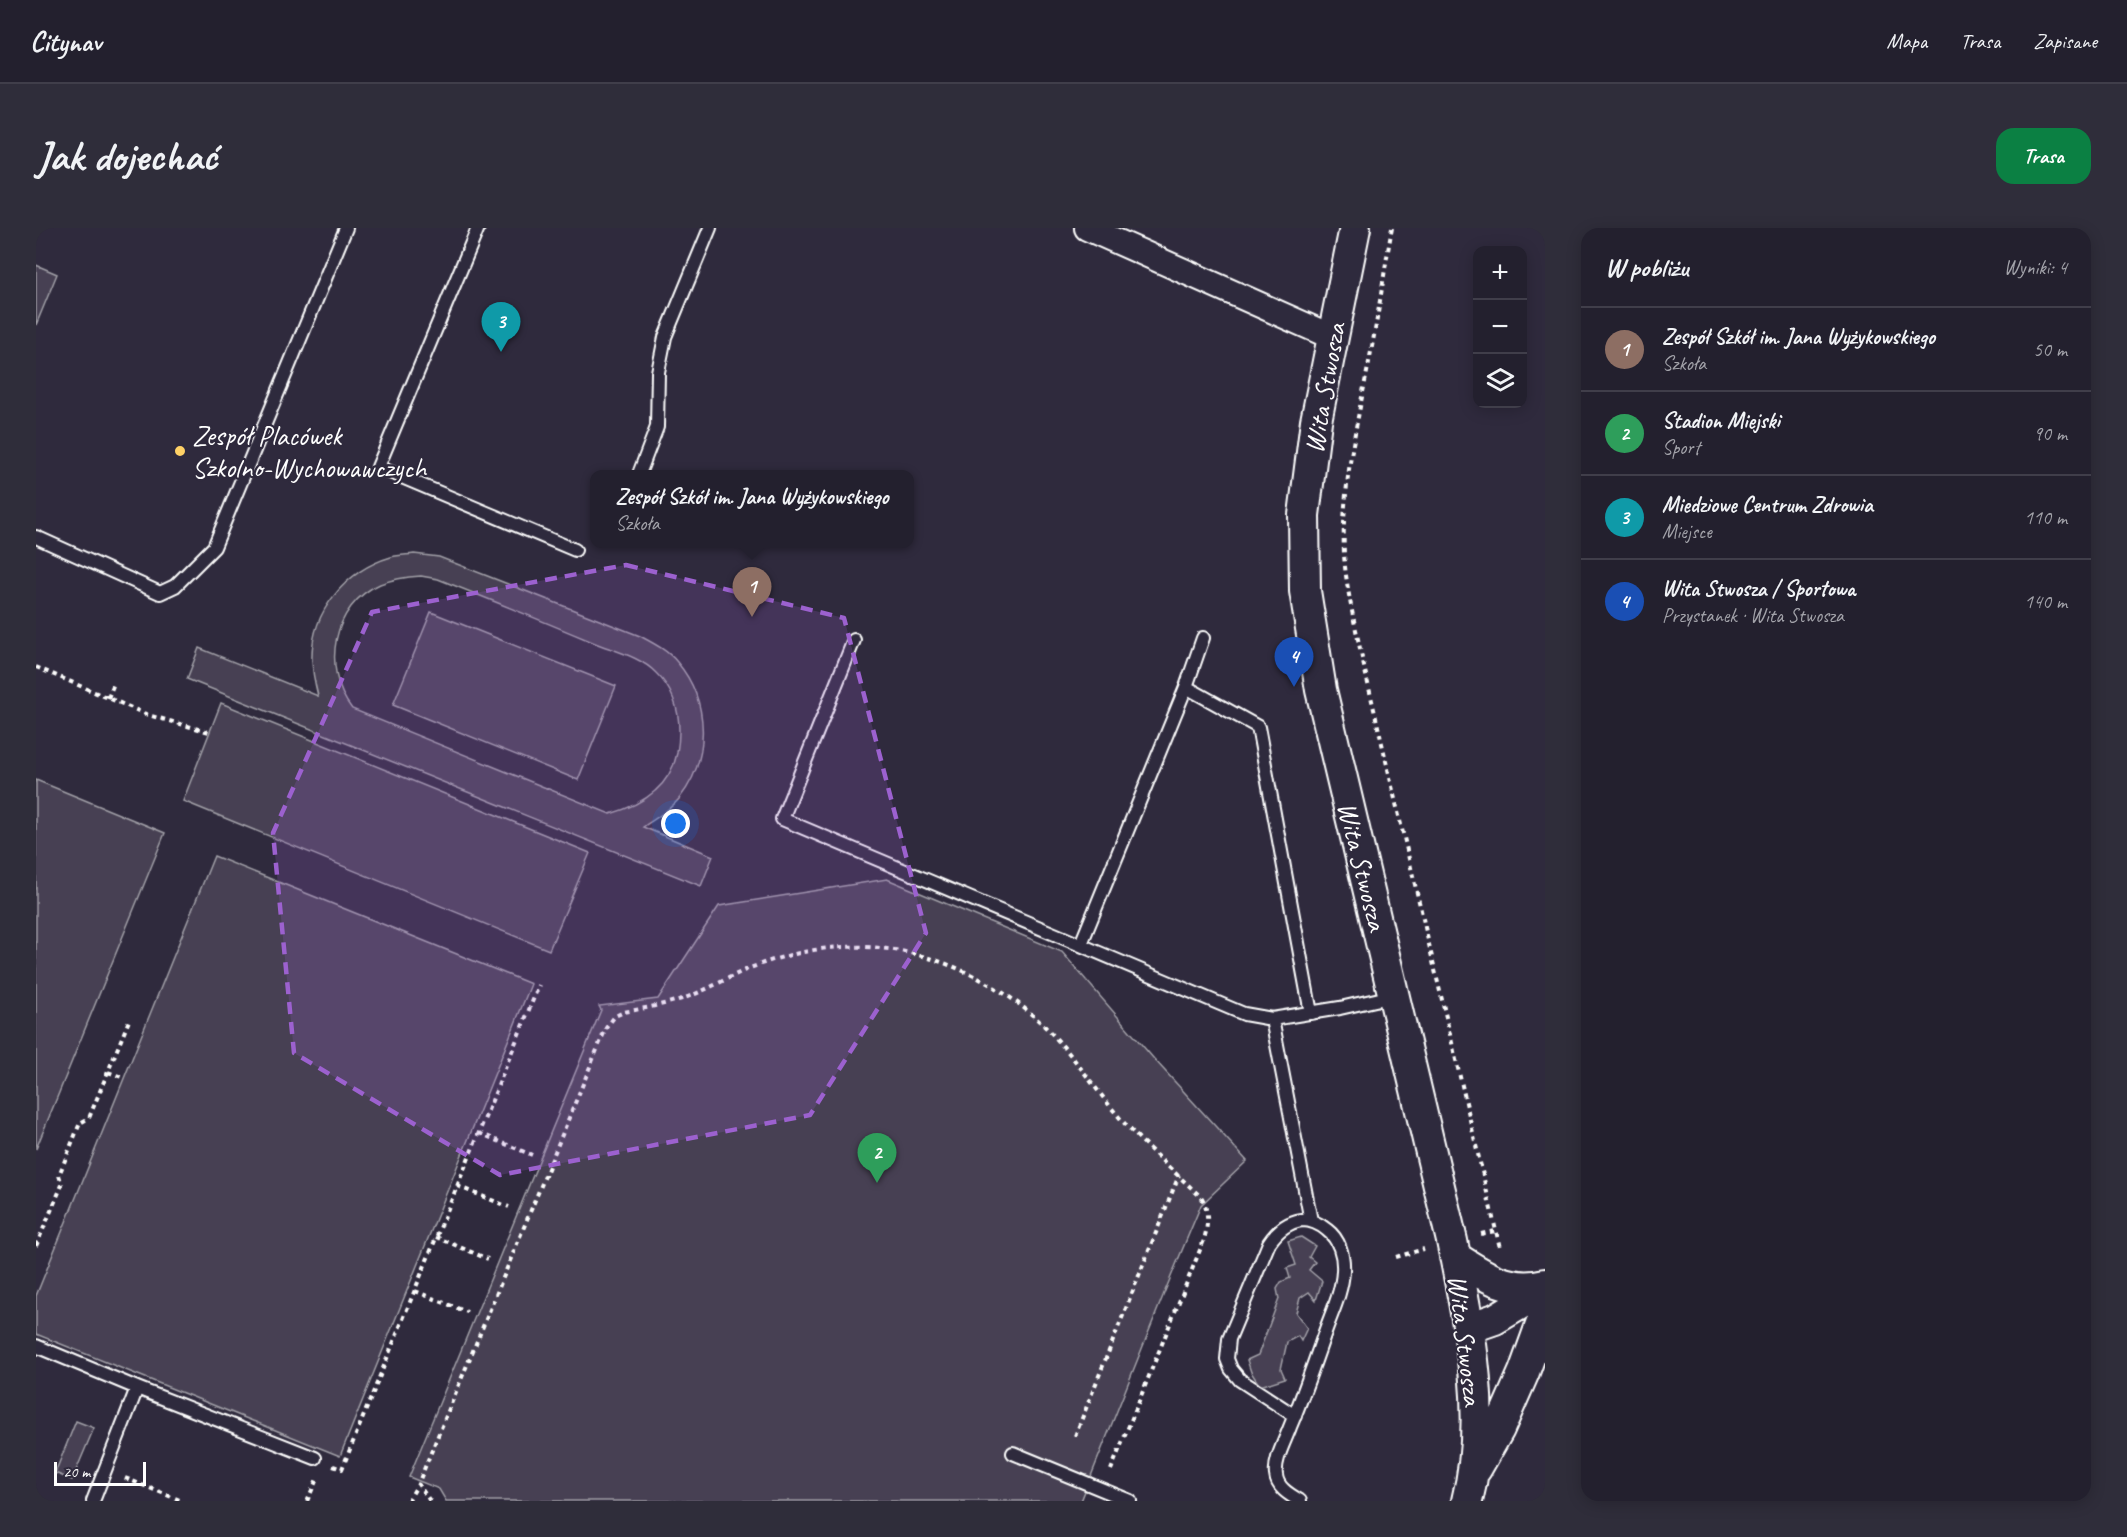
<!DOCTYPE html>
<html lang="pl">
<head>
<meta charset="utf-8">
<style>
  body { margin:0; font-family:Caveat,sans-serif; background:#2f2d3a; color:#f1f3f6 }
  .controls { position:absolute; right:18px; top:18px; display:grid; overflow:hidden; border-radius:12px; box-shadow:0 3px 15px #0003 }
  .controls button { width:54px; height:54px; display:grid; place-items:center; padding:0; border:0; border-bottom:2px solid #403e4a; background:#23202e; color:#f1f3f6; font:30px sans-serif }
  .scale { position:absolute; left:18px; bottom:15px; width:92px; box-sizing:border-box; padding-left:6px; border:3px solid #fff; border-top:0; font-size:16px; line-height:21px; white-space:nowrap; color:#fff; -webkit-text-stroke:4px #2f2a3d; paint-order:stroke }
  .you { position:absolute; left:640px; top:596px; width:21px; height:21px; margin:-15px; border:4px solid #fff; border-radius:50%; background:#1a73e8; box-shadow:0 0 0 9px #1a73e833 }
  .badge { display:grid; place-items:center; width:39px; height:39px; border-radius:50%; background:#0b8043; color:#fff; font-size:20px; font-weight:700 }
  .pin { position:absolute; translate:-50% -50px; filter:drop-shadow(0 2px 3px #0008) }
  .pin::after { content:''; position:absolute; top:32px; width:21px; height:18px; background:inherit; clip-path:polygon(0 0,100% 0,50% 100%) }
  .popup { position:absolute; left:554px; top:242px; width:324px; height:78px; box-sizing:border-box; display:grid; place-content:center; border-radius:12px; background:#23202e; filter:drop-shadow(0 2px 4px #0005); font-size:20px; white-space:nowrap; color:#a3a3aa }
  .popup b { font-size:22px; color:#f1f3f6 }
  .popup::after { content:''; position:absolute; left:50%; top:100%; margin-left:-12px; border:12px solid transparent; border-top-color:#23202e }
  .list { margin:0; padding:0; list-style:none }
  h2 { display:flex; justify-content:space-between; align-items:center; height:78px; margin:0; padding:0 24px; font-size:26px }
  h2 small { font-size:20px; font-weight:400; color:#a3a3aa }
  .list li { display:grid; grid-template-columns:39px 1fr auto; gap:18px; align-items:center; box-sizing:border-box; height:84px; padding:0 24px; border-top:2px solid #403e4a }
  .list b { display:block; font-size:22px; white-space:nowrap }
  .list p { margin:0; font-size:20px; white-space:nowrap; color:#a3a3aa }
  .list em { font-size:20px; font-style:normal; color:#a3a3aa }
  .icon { flex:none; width:33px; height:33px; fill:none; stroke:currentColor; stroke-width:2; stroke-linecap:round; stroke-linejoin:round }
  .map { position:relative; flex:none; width:1509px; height:1273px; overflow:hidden; border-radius:18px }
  header { display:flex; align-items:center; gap:36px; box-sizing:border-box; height:84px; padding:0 30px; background:#23202e; border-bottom:2px solid #403e4a }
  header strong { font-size:28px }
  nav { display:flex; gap:33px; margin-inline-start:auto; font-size:21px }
  .intro { display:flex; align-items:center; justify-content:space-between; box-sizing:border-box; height:144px; padding:0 36px }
  h1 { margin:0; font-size:42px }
  .button { padding:15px 27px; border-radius:18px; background:#0b8043; color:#fff; font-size:21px; font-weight:700 }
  main { display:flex; gap:36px; padding:0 36px }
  aside { flex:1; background:#23202e; border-radius:18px; box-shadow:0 3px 15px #0003 }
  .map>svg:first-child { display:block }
</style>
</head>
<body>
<header>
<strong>Citynav</strong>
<nav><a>Mapa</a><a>Trasa</a><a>Zapisane</a></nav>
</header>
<div class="intro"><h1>Jak dojechać</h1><a class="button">Trasa</a></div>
<main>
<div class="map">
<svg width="1509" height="1273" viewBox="0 0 1509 1273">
  <rect width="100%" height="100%" fill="#2f2a3d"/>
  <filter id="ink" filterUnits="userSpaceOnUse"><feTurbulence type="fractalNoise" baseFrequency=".0167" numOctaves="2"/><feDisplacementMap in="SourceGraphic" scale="12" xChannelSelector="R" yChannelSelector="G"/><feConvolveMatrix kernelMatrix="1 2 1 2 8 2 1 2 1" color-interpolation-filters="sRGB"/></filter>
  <g filter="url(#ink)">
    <path fill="#464152" stroke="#a2a0a8" stroke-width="1.5" fill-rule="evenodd" d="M 0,37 L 21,46 L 0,97 Z
      M 378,326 L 403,329 L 604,408 C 617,415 631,422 641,434 C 674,473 675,531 643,571 C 633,583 620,590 607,599 L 677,628 L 665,658 L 151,451 L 163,420 L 282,468 C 279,456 276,444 276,431 C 275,383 311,342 355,329 C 363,327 371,327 378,326 ZM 385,348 L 402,351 C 455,372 507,393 559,415 C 579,423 605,429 620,445 C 642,466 646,496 641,525 C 634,560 605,577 574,586 L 316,481 C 285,441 296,377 344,356 C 357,351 370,349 385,348 Z
      M 395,384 L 580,458 L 542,552 L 357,477 Z
      M 185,475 L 554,625 L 513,722 L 147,573 Z
      M 0,552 L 129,605 L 0,921 Z
      M 178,628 L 495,756 L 304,1228 L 0,1106 L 0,1068 Z
      M 851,651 L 1026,724 L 1118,831 L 1211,933 L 1165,977 L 1129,1063 L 1045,1273 L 410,1273 L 403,1261 L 373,1249 L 565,782 L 563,778 L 622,771 L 683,678 Z
      M 1265,1009 L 1279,1018 L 1273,1029 L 1279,1034 L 1273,1042 L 1286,1053 L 1280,1072 L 1273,1064 L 1264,1070 L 1260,1085 L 1271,1100 L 1265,1113 L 1262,1108 L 1251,1114 L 1245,1141 L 1249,1150 L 1224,1158 L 1215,1144 L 1211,1132 L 1222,1127 L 1243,1071 L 1241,1061 L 1245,1054 L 1254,1050 L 1251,1040 L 1260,1037 L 1252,1013 Z
      M 40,1193 L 58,1200 L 36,1252 L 19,1245 Z"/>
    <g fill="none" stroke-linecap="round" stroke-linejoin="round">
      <defs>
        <path id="service" d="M 442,0 L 342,239 L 539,322
          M 603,246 L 621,199 L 622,144 L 629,109 L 674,0
          M 0,309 L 124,365 L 139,358 L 178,319 L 310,0
          M 1167,410 L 1150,459 L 1222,499 L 1275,785
          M 818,412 L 746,591 L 1208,786 L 1236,791 L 1304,780 L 1357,768
          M 1045,716 L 1150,459
          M 1236,791 L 1275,993
          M 0,1118 L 101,1160 L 57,1273
          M 101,1160 L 279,1230
          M 1259,1188 L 1204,1152 L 1195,1141 L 1191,1131 L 1193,1111 L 1233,1015 C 1241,1003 1251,994 1266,992 C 1275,992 1284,996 1291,1002 C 1303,1011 1308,1027 1307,1043 C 1306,1064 1296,1084 1289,1104 C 1278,1136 1267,1168 1254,1199 C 1249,1213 1238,1232 1240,1247 C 1241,1260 1254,1267 1264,1273
          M 977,1225 L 1094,1273"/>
        <path id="minor" d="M 1051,0 L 1296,109"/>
        <path id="tertiary" d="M 1319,0 L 1280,193 L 1268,287 L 1269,363 L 1285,462 L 1416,1013 C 1433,1097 1453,1188 1431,1273
          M 1419,1029 C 1448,1048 1473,1065 1509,1056
          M 1433,1100 L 1459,1091 L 1509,1061
          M 1440,1241 L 1463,1201 L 1488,1144 L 1509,1086"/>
      </defs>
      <use href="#service" stroke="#fff" stroke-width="16"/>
      <use href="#minor" stroke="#fff" stroke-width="28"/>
      <use href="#tertiary" stroke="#fff" stroke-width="34"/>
      <path stroke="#fff" stroke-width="4" stroke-dasharray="4.5 4.5" stroke-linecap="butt" d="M 1356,0 C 1349,38 1344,76 1337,113 C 1324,184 1305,254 1308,326 C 1310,361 1319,396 1326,430 L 1464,1020
        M 0,439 L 112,487 L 173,504
        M 72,470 L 78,455
        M 72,844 L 88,850
        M 443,905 L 496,927
        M 421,958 L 473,979
        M 1445,1006 L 1459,1003
        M 400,1009 L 452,1031
        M 0,1018 L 26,957 L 23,947 L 44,895 L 53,890 L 94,790
        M 1360,1029 L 1388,1021
        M 379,1063 L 431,1084
        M 1039,1208 L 1143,947
        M 297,1238 L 306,1241 L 503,757
        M 89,1250 L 146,1273
        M 271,1273 L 281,1251
        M 372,1273 L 382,1256
        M 394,1273 L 382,1256 L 570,800 L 579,788 L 588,784 C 610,780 633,776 654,768 C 672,761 690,751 707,743 C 728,734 751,727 773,723 C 865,705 965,745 1025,816 C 1048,842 1067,872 1091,898 C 1114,923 1141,946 1166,970 C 1173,984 1172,997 1168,1012 L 1075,1242"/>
      <use href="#service" stroke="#2f2a3d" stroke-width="12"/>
      <use href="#minor" stroke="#2f2a3d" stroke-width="24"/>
      <use href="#tertiary" stroke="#2f2a3d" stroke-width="30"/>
    </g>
  </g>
  <path fill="#9c61cf" fill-opacity="0.2" stroke="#9c61cf" stroke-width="4.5" stroke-dasharray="12 8" stroke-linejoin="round" d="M 590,337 L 808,390 L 890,705 L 774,887 L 464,947 L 258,825 L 237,605 L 336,384 Z"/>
  <circle fill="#ffd166" stroke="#2f2a3d" stroke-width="2" cx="144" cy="223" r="6"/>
  <g text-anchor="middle" stroke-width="4.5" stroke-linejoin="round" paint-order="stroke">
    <g font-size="28" fill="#fff" stroke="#2f2a3d">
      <text transform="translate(1288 160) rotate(-80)" y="10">Wita Stwosza</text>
      <text transform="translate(1327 638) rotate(76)" y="10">Wita Stwosza</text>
      <text transform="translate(1430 1112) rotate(83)" y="10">Wita Stwosza</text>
    </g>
    <g font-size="28" fill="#fff" stroke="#2f2a3d" text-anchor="start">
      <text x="156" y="217">Zespół Placówek<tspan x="156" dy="32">Szkolno-Wychowawczych</tspan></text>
    </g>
  </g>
</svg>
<div class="controls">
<button>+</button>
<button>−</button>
<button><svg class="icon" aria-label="layers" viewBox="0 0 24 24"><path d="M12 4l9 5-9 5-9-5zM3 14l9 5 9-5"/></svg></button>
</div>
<div class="scale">20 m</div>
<div class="you"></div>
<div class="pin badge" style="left:716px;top:389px;background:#8d6e63">1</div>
<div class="popup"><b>Zespół Szkół im. Jana Wyżykowskiego</b>Szkoła</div>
<div class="pin badge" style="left:841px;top:955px;background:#2e9e5b">2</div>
<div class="pin badge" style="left:465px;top:124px;background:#0f9aa8">3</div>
<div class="pin badge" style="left:1258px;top:459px;background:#1a4fb4">4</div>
</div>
<aside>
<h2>W pobliżu<small>Wyniki: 4</small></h2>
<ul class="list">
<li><span class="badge" style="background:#8d6e63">1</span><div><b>Zespół Szkół im. Jana Wyżykowskiego</b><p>Szkoła</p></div><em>50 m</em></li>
<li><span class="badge" style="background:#2e9e5b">2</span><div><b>Stadion Miejski</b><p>Sport</p></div><em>90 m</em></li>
<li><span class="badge" style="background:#0f9aa8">3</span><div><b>Miedziowe Centrum Zdrowia</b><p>Miejsce</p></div><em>110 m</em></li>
<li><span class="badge" style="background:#1a4fb4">4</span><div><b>Wita Stwosza / Sportowa</b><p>Przystanek · Wita Stwosza</p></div><em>140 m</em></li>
</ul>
</aside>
</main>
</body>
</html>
